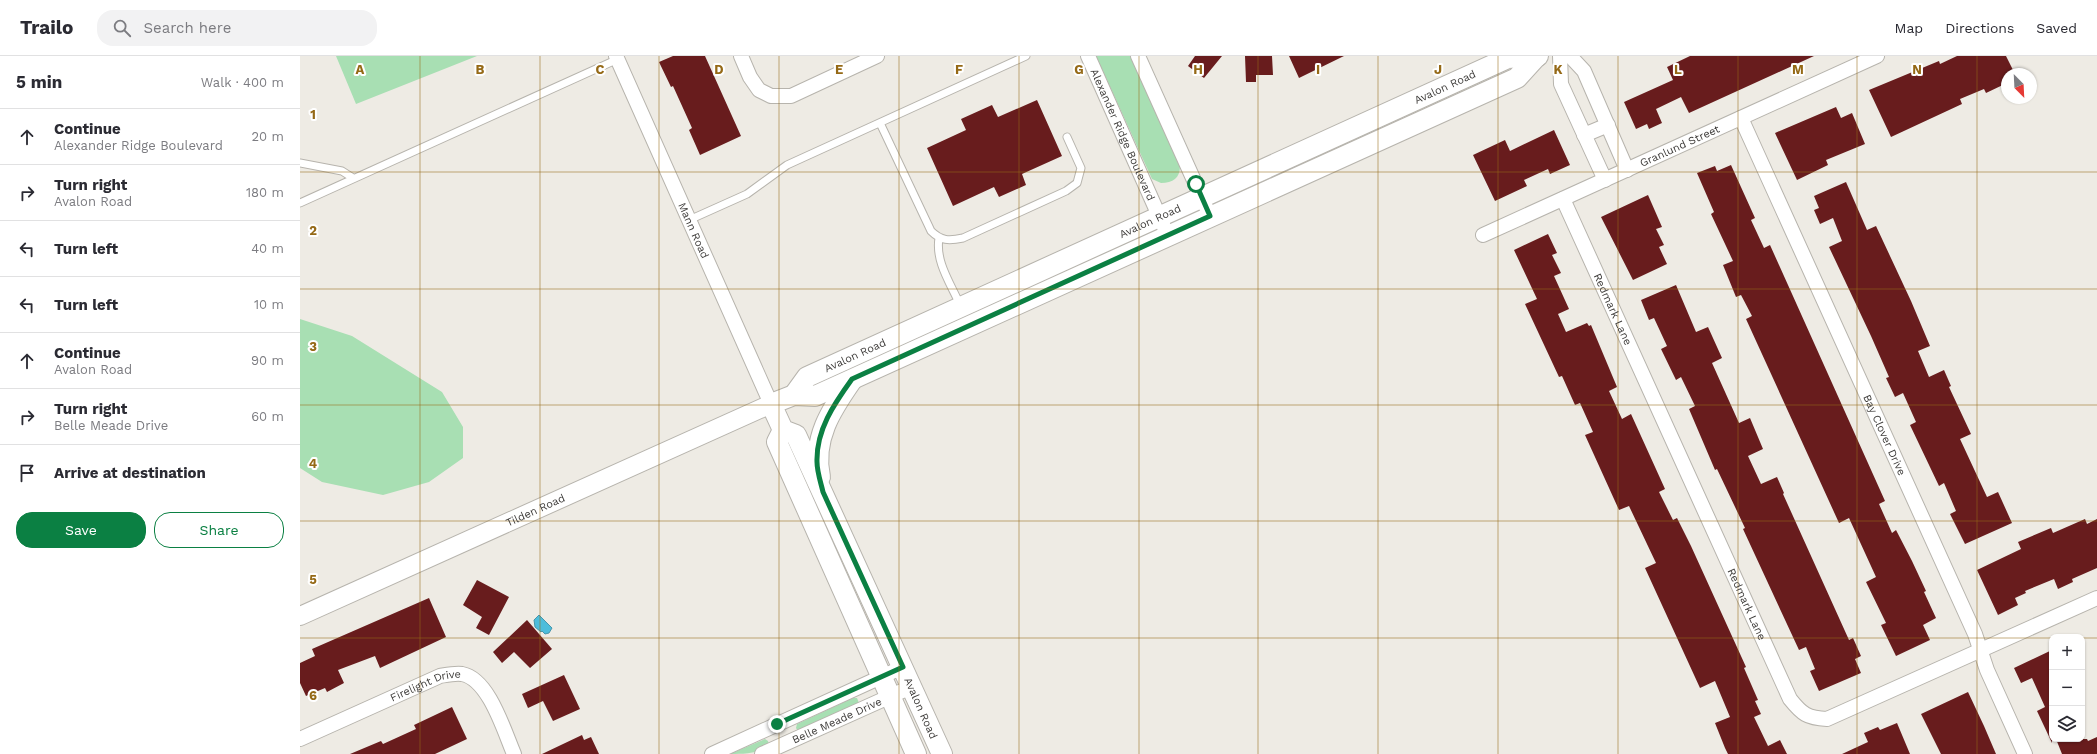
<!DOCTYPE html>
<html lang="en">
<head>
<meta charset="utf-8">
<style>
  body { margin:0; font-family:"Work Sans",sans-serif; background:#f2f2f3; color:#2b2b33 }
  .controls { position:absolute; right:12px; bottom:12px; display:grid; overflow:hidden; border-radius:8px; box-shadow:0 1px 3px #0004 }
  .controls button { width:36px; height:36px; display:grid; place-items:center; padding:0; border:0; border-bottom:1px solid #e1e1e2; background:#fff; color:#2b2b33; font:20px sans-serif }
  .compass { position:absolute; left:1701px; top:12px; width:36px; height:36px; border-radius:50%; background:#fff; box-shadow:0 1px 3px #0004; rotate:156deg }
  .stop { position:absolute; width:12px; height:12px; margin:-9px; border:3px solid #0b8043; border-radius:50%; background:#fff }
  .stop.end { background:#0b8043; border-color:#fff; box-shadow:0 1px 4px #0008 }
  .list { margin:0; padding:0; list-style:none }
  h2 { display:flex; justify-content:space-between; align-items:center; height:52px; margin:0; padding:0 16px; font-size:17px }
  h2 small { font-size:13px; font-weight:400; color:#7c7c81 }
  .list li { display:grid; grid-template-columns:26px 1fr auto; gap:12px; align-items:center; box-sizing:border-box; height:56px; padding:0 16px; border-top:1px solid #e1e1e2 }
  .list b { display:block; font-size:15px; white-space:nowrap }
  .list p { margin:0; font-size:13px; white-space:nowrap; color:#7c7c81 }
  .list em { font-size:13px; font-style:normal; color:#7c7c81 }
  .actions { display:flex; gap:8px; padding:12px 16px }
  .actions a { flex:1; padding:9px 0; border:1px solid #0b8043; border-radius:16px; text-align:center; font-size:14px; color:#0b8043 }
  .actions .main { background:#0b8043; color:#fff }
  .icon { flex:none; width:22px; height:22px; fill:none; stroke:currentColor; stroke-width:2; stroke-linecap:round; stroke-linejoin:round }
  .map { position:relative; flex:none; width:1797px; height:698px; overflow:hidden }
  header { display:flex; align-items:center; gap:24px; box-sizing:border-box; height:56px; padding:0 20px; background:#fff; border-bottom:1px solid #e1e1e2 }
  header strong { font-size:19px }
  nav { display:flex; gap:22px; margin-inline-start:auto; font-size:14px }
  .search { width:280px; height:36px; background:#f2f2f3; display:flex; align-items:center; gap:10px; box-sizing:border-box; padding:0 14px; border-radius:16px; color:#7c7c81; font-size:15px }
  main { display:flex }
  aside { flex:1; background:#fff }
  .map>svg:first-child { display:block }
</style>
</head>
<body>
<header>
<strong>Trailo</strong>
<div class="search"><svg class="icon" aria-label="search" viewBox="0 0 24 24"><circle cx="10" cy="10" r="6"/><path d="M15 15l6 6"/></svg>Search here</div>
<nav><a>Map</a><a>Directions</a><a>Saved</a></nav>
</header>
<main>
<aside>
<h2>5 min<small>Walk · 400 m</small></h2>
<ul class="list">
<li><svg class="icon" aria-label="ahead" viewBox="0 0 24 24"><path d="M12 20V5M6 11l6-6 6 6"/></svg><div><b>Continue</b><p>Alexander Ridge Boulevard</p></div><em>20 m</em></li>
<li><svg class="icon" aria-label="right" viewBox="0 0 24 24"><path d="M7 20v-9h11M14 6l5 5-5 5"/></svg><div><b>Turn right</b><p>Avalon Road</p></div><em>180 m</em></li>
<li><svg class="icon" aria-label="left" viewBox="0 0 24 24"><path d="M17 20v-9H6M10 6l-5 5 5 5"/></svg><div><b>Turn left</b></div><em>40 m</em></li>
<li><svg class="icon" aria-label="left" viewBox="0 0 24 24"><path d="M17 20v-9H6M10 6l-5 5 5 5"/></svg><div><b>Turn left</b></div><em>10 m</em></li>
<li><svg class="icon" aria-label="ahead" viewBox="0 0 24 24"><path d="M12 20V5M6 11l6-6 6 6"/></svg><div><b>Continue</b><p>Avalon Road</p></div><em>90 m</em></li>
<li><svg class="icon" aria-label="right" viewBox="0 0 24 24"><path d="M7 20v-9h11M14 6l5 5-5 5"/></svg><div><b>Turn right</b><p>Belle Meade Drive</p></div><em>60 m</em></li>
<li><svg class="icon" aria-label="arrive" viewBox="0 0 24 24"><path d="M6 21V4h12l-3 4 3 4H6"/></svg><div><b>Arrive at destination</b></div></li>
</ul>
<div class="actions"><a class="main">Save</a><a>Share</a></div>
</aside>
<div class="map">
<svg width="1797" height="698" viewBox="0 0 1797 698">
  <rect width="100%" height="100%" fill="#eeebe4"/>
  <path fill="#a8dfb3" d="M 36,0 L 177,0 L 56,48 Z
    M 796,0 L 832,0 L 880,110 C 880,122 873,127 861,127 L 852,123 Z
    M 0,263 L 52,280 L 142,336 L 163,371 L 163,402 L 129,426 L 83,439 L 22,426 L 0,412 Z
    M 553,642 L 557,642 L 559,647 L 498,675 L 496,672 L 497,668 Z
    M 465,683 L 468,685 L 469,689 C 459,698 444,698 430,698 Z"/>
  <path fill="#4dbddb" stroke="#4896ab" d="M 239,559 L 252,572 L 249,577 L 245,578 L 242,575 L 241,576 L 235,571 L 234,564 Z"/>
  <path fill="#681c1d" d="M 373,0 L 405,0 L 441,80 L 400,99 L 389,74 L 392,72 L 373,30 L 371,31 L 359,6 Z
    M 895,0 L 922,0 L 904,22 L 888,10 Z
    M 945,0 L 972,0 L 973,19 L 956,19 L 956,26 L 946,26 Z
    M 989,0 L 1044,0 L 999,22 Z
    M 1390,0 L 1514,0 L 1389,57 L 1381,41 L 1356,53 L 1362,67 L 1349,73 L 1347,68 L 1336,73 L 1324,46 L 1373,24 L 1367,11 Z
    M 1657,0 L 1706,0 L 1715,18 L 1707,18 L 1707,27 L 1686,37 L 1684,33 L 1660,43 L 1662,48 L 1591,81 L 1569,34 L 1639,5 L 1640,8 Z
    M 737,44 L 762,100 L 722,118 L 726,129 L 699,141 L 694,131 L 653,150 L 627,92 L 666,74 L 661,63 L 692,49 L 698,61 Z
    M 1536,51 L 1541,62 L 1552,57 L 1565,88 L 1526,104 L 1528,109 L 1497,124 L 1475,77 Z
    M 1254,74 L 1270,109 L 1250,118 L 1248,113 L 1224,124 L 1227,130 L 1195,145 L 1173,99 L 1205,84 L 1210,95 Z
    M 1431,109 L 1455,162 L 1451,164 L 1464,192 L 1470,189 L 1585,445 L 1579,448 L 1592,477 L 1596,474 L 1612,505 L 1626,535 L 1624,536 L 1636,562 L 1623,569 L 1630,584 L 1596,600 L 1581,569 L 1586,567 L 1566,526 L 1576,521 L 1549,462 L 1539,467 L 1446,263 L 1452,260 L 1441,239 L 1436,241 L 1423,209 L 1433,205 L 1411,158 L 1414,156 L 1397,117 L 1415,110 L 1417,115 Z
    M 1546,126 L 1567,174 L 1576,170 L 1611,245 L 1630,290 L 1618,295 L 1629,321 L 1644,314 L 1651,330 L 1649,331 L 1671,378 L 1660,383 L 1687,441 L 1698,436 L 1712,467 L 1665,488 L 1650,458 L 1656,455 L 1644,427 L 1639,430 L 1610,369 L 1616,366 L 1603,337 L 1595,341 L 1586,322 L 1589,321 L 1571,280 L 1529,191 L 1542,185 L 1533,162 L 1520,168 L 1514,154 L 1519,152 L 1514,140 Z
    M 1348,139 L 1362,171 L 1356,173 L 1364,189 L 1359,191 L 1367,208 L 1333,224 L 1301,161 Z
    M 1248,178 L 1257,197 L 1252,199 L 1261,217 L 1254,220 L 1269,253 L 1258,258 L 1266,276 L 1287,267 L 1289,270 L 1291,269 L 1317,331 L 1309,335 L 1322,363 L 1331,358 L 1365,433 L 1359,436 L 1373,464 L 1377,462 L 1391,490 L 1446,611 L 1444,612 L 1458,644 L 1455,645 L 1461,658 L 1454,661 L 1468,690 L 1480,684 L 1487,698 L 1428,698 L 1425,692 L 1415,667 L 1430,661 L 1415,625 L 1400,632 L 1345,512 L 1356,507 L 1329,450 L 1319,454 L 1285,379 L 1293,376 L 1280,347 L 1275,349 L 1262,320 L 1259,321 L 1225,248 L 1237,243 L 1214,194 Z
    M 1376,229 L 1396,276 L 1408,271 L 1422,302 L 1412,307 L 1439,367 L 1450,362 L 1463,393 L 1448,400 L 1461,428 L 1477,421 L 1484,437 L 1483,438 L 1549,584 L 1553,582 L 1561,600 L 1555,603 L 1561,617 L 1519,635 L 1510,615 L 1515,613 L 1506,591 L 1499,594 L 1443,473 L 1445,472 L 1417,413 L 1415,414 L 1389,353 L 1395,350 L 1381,321 L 1376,324 L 1361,293 L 1367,290 L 1354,262 L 1349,264 L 1341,244 Z
    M 1785,463 L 1787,468 L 1797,463 L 1797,512 L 1772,523 L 1773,526 L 1758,533 L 1754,523 L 1725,535 L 1726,537 L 1715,542 L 1718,549 L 1698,559 L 1677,514 L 1721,493 L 1718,486 L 1751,472 L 1753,477 Z
    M 177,524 L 209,541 L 189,579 L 176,572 L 182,561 L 163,549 Z
    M 129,542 L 146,581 L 80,612 L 75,600 L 38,614 L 44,627 L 27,636 L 25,632 L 6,640 L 0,627 L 0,607 L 15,600 L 12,593 Z
    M 227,564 L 252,593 L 230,612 L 214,596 L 202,607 L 193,596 Z
    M 1752,594 L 1752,687 L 1737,655 L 1745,651 L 1732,622 L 1721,627 L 1714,612 Z
    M 264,619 L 280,653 L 253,665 L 243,645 L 228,652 L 222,638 Z
    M 1668,636 L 1684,670 L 1696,698 L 1641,698 L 1621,658 Z
    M 152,651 L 167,683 L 135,698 L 50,698 L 81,685 L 83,688 L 116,673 L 114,669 Z
    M 1597,667 L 1610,698 L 1542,698 L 1568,686 L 1564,677 L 1578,671 L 1580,674 Z
    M 282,679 L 284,684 L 291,681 L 299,698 L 242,698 Z
    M 1797,681 L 1797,698 L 1762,698 L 1756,683 L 1787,683 L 1788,685 Z"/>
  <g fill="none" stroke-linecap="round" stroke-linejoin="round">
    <defs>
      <path id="service" d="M 580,67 L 631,175 C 641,185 649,185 663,182 L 766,135 L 777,127 L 781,112 L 767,81
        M 0,107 L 42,115 L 53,122
        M 0,147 L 318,3
        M 389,164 L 447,138 L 487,109 L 726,0
        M 639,182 C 635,206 651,228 660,249"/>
      <g id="minor">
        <path id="s1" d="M 316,0 L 471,348"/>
        <path d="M 441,0 L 450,21 L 459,34 L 471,40 L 491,40 L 577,0"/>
        <path id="s2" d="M 788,0 L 868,180"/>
        <path d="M 838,0 L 910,160"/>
        <path d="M 1260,0 L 1261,28 L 1305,124"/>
        <path d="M 1270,0 L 1284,15 L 1327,114"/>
        <path id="s3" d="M 1441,62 L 1675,578 L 1687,614 L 1725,698"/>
        <path d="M 1284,79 L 1308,69"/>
        <path id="s4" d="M 1263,143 L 1490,643 C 1502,658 1507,662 1527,663 L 1797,542"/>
        <path id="s5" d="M 1183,179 L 1577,0"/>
        <path id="s6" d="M 0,683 L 140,620 C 146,619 155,617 162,618 C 189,623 204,675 214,698"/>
        <path d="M 412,698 L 603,611"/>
        <path id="s7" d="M 462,698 L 611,631"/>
      </g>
      <g id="tertiary">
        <path id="s8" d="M 0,560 L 471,348"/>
      </g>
      <g id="secondary">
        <path id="s9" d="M 494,339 L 507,321 L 1208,2 L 1238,0"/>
        <path d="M 483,374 L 477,386 L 616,698"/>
        <path d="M 520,421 C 512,383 531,354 552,324"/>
        <path d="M 642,698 L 496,379 L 483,374 L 471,348 L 494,339 L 515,340 L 1217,22 L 1237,0"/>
      </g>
    </defs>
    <use href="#service" stroke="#b7b4ad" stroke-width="9"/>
    <use href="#minor" stroke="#b7b4ad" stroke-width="16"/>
    <use href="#tertiary" stroke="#b7b4ad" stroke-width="20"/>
    <use href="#secondary" stroke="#b7b4ad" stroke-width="22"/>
    <use href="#service" stroke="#fff" stroke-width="7"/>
    <use href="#minor" stroke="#fff" stroke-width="14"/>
    <use href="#tertiary" stroke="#fff" stroke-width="18"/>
    <use href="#secondary" stroke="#fff" stroke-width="20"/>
  </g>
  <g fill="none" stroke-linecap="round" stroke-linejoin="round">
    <path stroke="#0b8043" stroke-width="5" d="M 477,668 L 603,611 L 523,436 C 521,427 517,416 517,406 C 516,374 534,348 552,323 L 910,160 L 896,128"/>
  </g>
  <path fill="none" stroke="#956916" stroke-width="1" stroke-opacity="0.55" d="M 120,0 L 120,698M 240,0 L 240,698M 359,0 L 359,698M 479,0 L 479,698M 599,0 L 599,698M 719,0 L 719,698M 839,0 L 839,698M 958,0 L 958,698M 1078,0 L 1078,698M 1198,0 L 1198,698M 1318,0 L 1318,698M 1438,0 L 1438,698M 1557,0 L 1557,698M 1677,0 L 1677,698M 0,116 L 1797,116M 0,233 L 1797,233M 0,349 L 1797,349M 0,465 L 1797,465M 0,582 L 1752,582M 1782,582 L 1797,582"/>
  <g text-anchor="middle" stroke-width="4" stroke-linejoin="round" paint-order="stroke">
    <g font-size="11" fill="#3e3c3a" stroke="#fff">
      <text dy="4" stroke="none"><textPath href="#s9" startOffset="723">Avalon Road</textPath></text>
      <text dy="4" stroke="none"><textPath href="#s2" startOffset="86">Alexander Ridge Boulevard</textPath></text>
      <text dy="4" stroke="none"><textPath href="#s5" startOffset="216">Granlund Street</textPath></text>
      <text dy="4" stroke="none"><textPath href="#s9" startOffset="399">Avalon Road</textPath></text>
      <text dy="4" stroke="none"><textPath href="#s1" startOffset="191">Mann Road</textPath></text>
      <text dy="4" stroke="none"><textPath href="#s4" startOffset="121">Redmark Lane</textPath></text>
      <text dy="4" stroke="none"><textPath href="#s9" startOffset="75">Avalon Road</textPath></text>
      <text dy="4" stroke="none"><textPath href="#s3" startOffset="348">Bay Clover Drive</textPath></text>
      <text dy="4" stroke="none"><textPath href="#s8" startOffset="258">Tilden Road</textPath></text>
      <text dy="4" stroke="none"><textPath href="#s4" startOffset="445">Redmark Lane</textPath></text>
      <text dy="4" stroke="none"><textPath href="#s6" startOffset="137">Firelight Drive</textPath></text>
      <text transform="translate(621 652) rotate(66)" y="4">Avalon Road</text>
      <text dy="4" stroke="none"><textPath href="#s7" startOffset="82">Belle Meade Drive</textPath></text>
    </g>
  </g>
  <g font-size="13" text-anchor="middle" font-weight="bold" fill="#956916" stroke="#fff" stroke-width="4" stroke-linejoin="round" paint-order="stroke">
    <text x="60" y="18">A</text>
    <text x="180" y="18">B</text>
    <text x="300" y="18">C</text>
    <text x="419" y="18">D</text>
    <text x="539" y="18">E</text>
    <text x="659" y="18">F</text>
    <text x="779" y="18">G</text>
    <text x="898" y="18">H</text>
    <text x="1018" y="18">I</text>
    <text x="1138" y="18">J</text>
    <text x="1258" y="18">K</text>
    <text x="1378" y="18">L</text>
    <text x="1498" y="18">M</text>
    <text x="1617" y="18">N</text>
    <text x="13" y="63">1</text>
    <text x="13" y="179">2</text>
    <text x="13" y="295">3</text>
    <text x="13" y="412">4</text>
    <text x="13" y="528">5</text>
    <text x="13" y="644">6</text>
  </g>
</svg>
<div class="controls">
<button>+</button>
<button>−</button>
<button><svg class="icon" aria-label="layers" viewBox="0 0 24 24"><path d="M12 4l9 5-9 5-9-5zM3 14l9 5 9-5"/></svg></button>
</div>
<svg class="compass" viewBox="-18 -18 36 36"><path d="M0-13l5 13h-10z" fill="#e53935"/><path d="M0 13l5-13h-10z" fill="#7c7c81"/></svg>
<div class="stop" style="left:896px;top:128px"></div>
<div class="stop end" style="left:477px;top:668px"></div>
</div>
</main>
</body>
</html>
